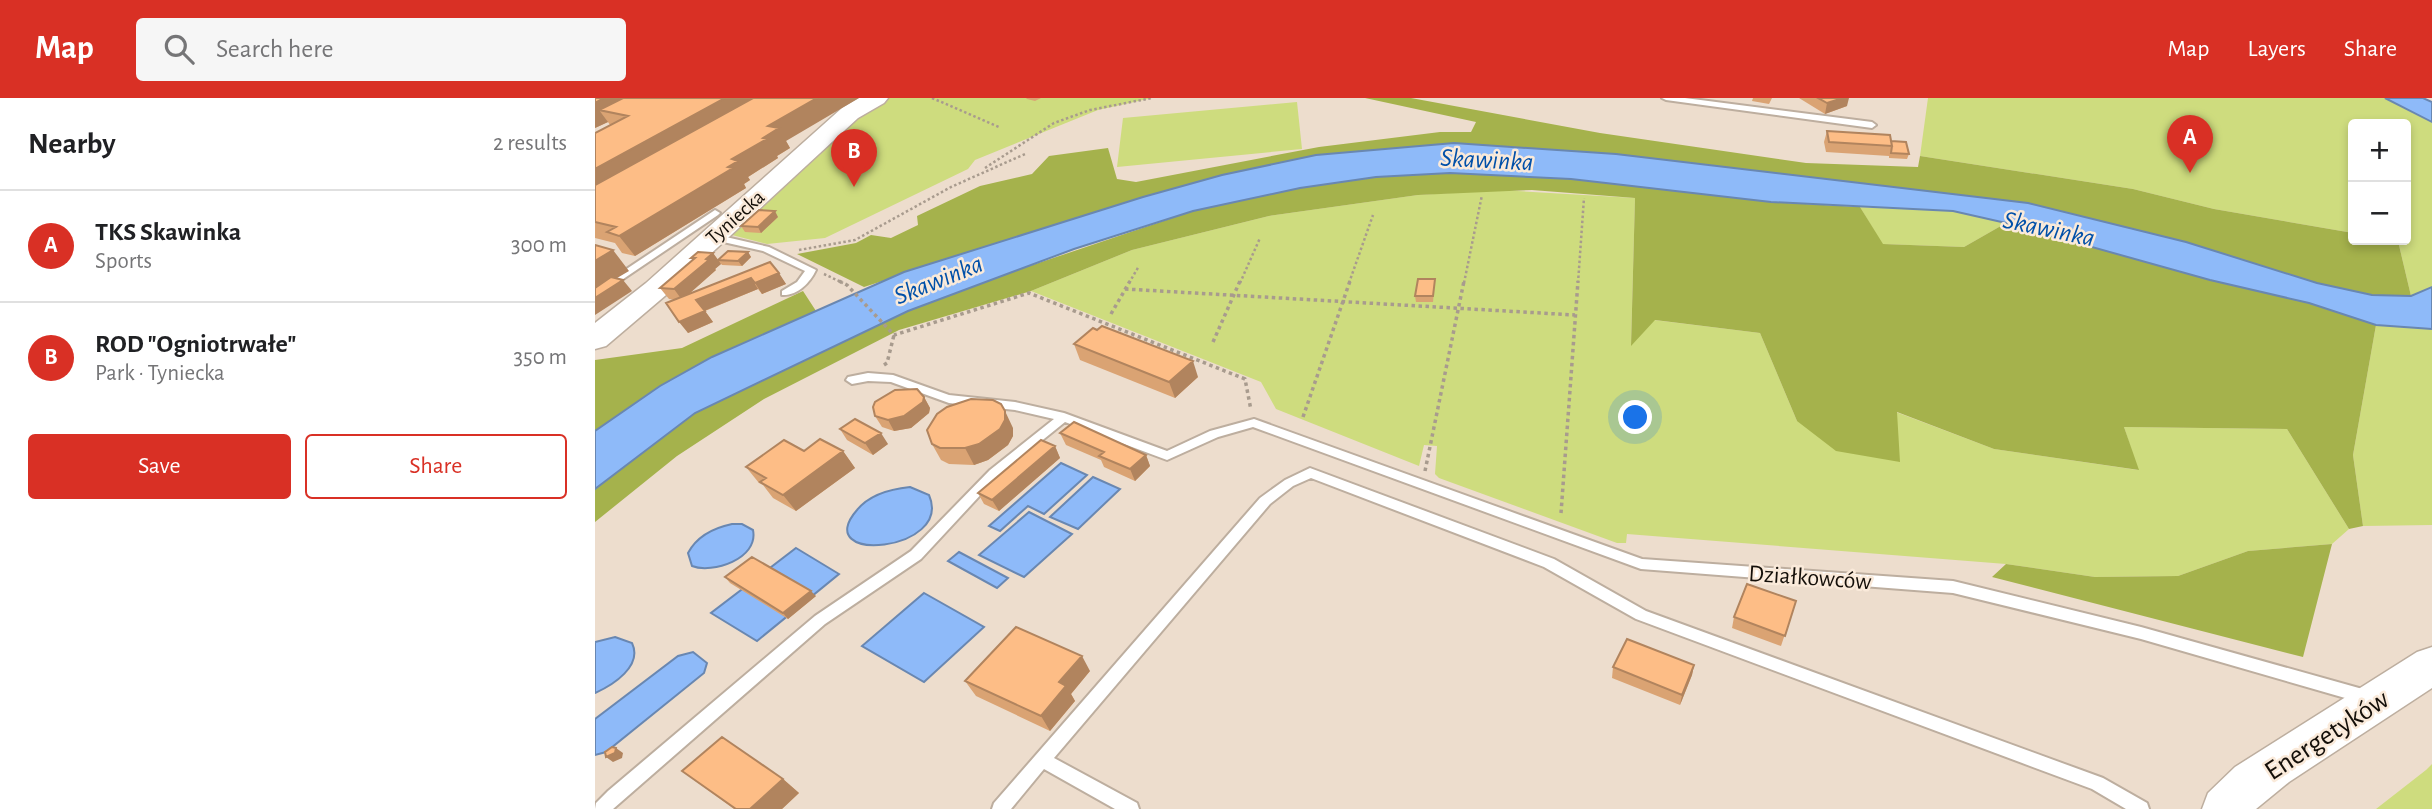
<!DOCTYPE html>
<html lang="en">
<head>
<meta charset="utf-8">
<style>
  body { margin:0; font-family:"Alegreya Sans",sans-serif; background:#f6f6f6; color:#202124 }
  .controls { position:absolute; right:21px; top:21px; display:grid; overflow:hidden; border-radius:7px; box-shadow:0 4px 10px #0003 }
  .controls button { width:63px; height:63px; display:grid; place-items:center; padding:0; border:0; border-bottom:2px solid #e0e0e0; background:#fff; color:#202124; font:35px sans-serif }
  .you { position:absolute; left:1041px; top:320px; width:24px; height:24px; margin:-18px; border:5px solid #fff; border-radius:50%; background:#1a73e8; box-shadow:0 0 0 10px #1a73e833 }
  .badge { display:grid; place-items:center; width:46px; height:46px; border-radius:50%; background:#d93025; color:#fff; font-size:23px; font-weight:700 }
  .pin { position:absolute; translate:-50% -58px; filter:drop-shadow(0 2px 4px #0008) }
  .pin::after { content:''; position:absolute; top:37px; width:24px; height:21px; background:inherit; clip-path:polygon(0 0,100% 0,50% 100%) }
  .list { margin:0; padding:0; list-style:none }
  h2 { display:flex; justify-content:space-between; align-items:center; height:91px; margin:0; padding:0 28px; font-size:30px }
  h2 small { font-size:23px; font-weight:400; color:#757577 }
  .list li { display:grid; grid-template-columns:46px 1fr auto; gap:21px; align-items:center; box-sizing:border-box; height:112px; padding:0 28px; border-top:2px solid #e0e0e0 }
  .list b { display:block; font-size:26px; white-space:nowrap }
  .list p { margin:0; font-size:23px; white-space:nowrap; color:#757577 }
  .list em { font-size:23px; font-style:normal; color:#757577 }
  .actions { display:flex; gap:14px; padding:21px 28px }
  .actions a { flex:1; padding:16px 0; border:2px solid #d93025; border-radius:7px; text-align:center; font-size:24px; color:#d93025 }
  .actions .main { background:#d93025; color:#fff }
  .icon { flex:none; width:38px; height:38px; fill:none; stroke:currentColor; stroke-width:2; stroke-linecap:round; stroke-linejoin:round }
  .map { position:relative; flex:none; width:1837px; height:711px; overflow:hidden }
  header { display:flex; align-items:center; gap:42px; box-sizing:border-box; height:98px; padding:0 35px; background:#d93025; color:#fff }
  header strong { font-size:33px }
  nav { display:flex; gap:38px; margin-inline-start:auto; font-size:24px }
  .search { width:490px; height:63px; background:#f6f6f6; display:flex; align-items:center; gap:18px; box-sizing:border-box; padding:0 24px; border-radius:7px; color:#757577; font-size:26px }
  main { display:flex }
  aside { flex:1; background:#fff }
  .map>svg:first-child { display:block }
</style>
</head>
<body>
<header>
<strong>Map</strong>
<div class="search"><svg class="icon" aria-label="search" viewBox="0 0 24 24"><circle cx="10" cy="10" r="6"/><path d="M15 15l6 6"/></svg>Search here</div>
<nav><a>Map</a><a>Layers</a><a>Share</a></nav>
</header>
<main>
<aside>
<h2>Nearby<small>2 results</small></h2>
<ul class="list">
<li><span class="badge">A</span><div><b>TKS Skawinka</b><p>Sports</p></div><em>300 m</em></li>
<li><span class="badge">B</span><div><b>ROD &quot;Ogniotrwałe&quot;</b><p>Park · Tyniecka</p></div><em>350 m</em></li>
</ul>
<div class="actions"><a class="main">Save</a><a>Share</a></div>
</aside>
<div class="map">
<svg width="1837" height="711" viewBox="0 0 1837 711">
  <rect width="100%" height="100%" fill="#edddcd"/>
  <path fill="#cedc7e" d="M 292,0 L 557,0 L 503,12 L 380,62 L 373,71 L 230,140 L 172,146 L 137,137 C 177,91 239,31 292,0 Z
    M 1333,0 L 1790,0 L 1837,24 L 1837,189 L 1816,198 L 1803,143 L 1797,142 L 1811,142 L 1811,26 L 1758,26 L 1758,135 L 1619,111 L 1538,91 L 1325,58 Z
    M 702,4 L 707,51 L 522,69 L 528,20 Z
    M 905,92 L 1040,100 L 1036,247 L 1059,222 L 1165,235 L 1202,323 L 1301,314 L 1399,351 L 1543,372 L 1529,329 L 1692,331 L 1754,431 L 1737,446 L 1653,453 L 1583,478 L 1500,479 L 1411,466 L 1032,436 L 1031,445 L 1022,445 L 844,380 L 840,376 L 842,348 L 829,347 L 824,368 L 681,311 L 666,284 L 436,193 L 537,152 L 674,118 L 823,97 Z
    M 1265,109 L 1358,113 L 1411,125 L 1369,149 L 1287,146 Z
    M 1781,227 L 1837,231 L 1837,427 L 1768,428 L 1758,357 Z
    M 1837,666 L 1837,711 L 1781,711 L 1831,672 Z"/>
  <path fill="#a5b24c" d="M 770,0 L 816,0 L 1005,35 L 1211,65 L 1323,69 L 1325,58 L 1538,91 L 1619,111 L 1758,135 L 1758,142 L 1803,143 L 1816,198 L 1777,197 L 1722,185 L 1591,144 L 1433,105 L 1021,56 L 859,45 L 721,57 L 627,77 L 548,99 L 269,189 L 202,156 L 261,145 L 276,137 L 296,140 L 323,127 L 322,118 L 385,88 L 437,76 L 454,58 L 513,50 L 522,81 L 541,84 L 724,49 L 845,34 L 876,34 L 881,24 Z
    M 855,75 L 976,81 L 1176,104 L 1265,109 L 1288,146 L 1369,149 L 1411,125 L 1615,182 L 1714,205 L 1781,227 L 1758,357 L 1768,428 L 1754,431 L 1692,331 L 1529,329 L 1544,372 L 1399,351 L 1302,314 L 1305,364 L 1241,353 L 1202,323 L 1165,235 L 1060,222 L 1036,248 L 1040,100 L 937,92 L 823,97 L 674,118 L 537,152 L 436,193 L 304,232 L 169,301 L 82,358 L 0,424 L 0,391 L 100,315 L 313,213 L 402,179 L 598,113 L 705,90 L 781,79 Z
    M 208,193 L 221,213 L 117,259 L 65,288 L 0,333 L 0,262 L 87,250 Z
    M 1737,446 L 1708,559 L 1397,479 L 1411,466 L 1500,479 L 1583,478 L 1653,453 Z"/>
  <path fill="#8ebaf9" stroke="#6987b1" stroke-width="2" d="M 1790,0 L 1828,0 L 1837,4 L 1837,24 Z
    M 859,45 L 1021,56 L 1433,105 L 1591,144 L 1722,185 L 1777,197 L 1816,198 L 1837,189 L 1837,231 L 1781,227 L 1714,205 L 1615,182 L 1411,125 L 1358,113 L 1176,104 L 976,81 L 855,75 L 781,79 L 705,90 L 598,113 L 479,151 L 313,213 L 100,315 L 0,391 L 0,333 L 65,288 L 117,259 L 309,174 L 548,99 L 627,77 L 721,57 Z
    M 466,365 L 492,377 L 449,416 L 433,408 L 405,433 L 394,428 Z
    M 498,379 L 525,391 L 483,431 L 455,419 Z
    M 315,389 L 334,397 C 359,454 214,467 262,412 C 275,396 295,391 315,389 Z
    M 434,414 L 477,436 L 429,479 L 384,457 Z
    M 137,426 L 147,426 L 158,432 C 164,461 117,476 97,468 L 93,455 C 102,438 118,430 137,426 Z
    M 201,450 L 244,476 L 162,543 L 116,515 Z
    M 364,454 L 413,480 L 402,490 L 353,463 Z
    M 329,495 L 389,529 L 329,584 L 267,548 Z
    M 20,539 L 37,545 C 48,568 18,587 0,595 L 0,544 Z
    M 98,554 L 112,565 L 109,575 L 11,654 L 0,657 L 0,621 L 83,558 Z"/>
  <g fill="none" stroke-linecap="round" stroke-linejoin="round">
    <defs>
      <path id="lane" d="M 1067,0 L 1090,0 L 1277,24 L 1281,27 L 1277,30 L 1071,2 Z
        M 120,112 L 125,115 L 123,117 L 0,200 L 0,192 Z
        M 118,136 L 174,149 L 221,172 C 215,185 202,198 187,197 L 187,193 L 202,184 L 210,173 L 168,153 L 115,141 L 113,139 Z
        M 273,275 L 298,277 L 354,297 L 420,304 L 469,315 L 572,353 L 615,333 L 659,321 L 1047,461 L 1358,483 L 1546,529 L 1771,592 L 1776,594 L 1779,599 L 1776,604 L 1771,606 L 1546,541 L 1358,495 L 1046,471 L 658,329 L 623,339 L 572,362 L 470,324 L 403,378 L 326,461 L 230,526 L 18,711 L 0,711 L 1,705 L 13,693 L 220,518 L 316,453 L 395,372 L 459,321 L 420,312 L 354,305 L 296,284 L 273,283 L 257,286 L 251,282 L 253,279 Z
        M 715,370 L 959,461 L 1051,513 L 1508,680 L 1552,705 L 1554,711 L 1531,711 L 1497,691 L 1041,521 L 949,469 L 716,380 L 698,388 L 675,406 L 459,660 L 542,705 L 544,711 L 520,711 L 449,671 L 416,711 L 397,711 L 399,705 L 665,400 L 690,382 Z"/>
      <path id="secondary" d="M 264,0 L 293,0 L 289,5 L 263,20 L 71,197 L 11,248 L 0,251 L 0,225 L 51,185 L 247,10 Z
        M 1837,549 L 1837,590 L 1694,684 L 1661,711 L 1607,711 L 1613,695 L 1640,669 L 1822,554 Z"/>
    </defs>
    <use href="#lane" stroke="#bdae9f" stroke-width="4"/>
    <use href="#secondary" stroke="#bdae9f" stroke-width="3"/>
    <path stroke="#a89b8e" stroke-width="2.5" stroke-dasharray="2.5 2.5" stroke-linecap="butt" d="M 337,0 L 404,29
      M 390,70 L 459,25 L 495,12 L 557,0
      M 204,152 L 260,142 L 356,89 L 430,56
      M 229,176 L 248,185
      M 534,185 L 544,168
      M 645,185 L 665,140
      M 754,185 L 778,117
      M 869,185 L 887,97
      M 983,185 L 989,100"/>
    <path stroke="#a89b8e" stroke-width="3.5" stroke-dasharray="3.5 3.5" stroke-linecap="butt" d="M 244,183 L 252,187 L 299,237 L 434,195 L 650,281 L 656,312
      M 530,191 L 980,217
      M 516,216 L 535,183
      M 618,244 L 645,183
      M 289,267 L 292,265 L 299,237
      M 708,319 L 755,183
      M 830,373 L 869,183
      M 966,415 L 983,183"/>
    <use href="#lane" fill="#fff" fill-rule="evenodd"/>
    <use href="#secondary" fill="#fff" fill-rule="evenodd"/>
  </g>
  <path fill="#daa373" d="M 0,0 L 191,43 L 195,50 L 182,58 L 183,60 L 153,79 L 155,82 L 149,86 L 151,90 L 40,158 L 27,155 L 20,145 L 0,140 L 0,35 L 15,27 L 13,24 L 0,30 Z
    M 431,0 L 446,0 L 440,3 L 432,1 Z
    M 1158,0 L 1177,0 L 1174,6 L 1157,3 Z
    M 1204,0 L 1248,0 L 1252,8 L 1230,16 Z
    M 1232,33 L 1296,43 L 1314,56 L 1312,61 L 1294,60 L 1294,58 L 1231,54 L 1229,44 Z
    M 183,119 L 166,135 L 150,134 L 146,128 Z
    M 153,154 L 156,159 L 147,168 L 127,167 L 123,162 Z
    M 118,155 L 126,166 L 120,171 L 121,172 L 94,196 L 175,164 L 191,186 L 167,196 L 163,191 L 110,213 L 118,224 L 93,235 L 80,202 L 74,201 L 65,190 L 98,163 L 96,160 Z
    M 840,181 L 838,204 L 821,204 L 820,198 Z
    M 479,246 L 603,279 L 580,300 L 485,262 Z
    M 329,299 L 335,310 L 334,315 L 316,330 L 299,333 L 287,329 L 280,318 Z
    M 418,330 L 418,338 L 413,347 L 393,362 L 379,367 L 354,366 L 346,362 L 337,346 Z
    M 245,331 L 293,346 L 278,357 L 252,342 Z
    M 465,335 L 551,357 L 555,368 L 540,383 L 509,369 L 506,362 L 471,347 Z
    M 460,348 L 465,360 L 404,413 L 389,406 L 383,395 Z
    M 209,353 L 248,353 L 260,370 L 201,413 L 178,400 L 168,387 L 164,385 L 151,369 Z
    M 130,479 L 221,498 L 193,521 L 135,485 Z
    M 1201,503 L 1186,548 L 1137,530 L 1139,519 Z
    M 1099,567 L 1097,577 L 1085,607 L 1017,580 L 1018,569 Z
    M 495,573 L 476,596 L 480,603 L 455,633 L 381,598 L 370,583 Z
    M 87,673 L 188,681 L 204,695 L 187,711 L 139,711 Z"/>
  <path fill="#b1845e" d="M 9,0 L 61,0 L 4,12 L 13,24 L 0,30 L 0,5 Z
    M 130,0 L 180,0 L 0,99 L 0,71 Z
    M 222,0 L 264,0 L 191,43 L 195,50 L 182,58 L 183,60 L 153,79 L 155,82 L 149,86 L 151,90 L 40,158 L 24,138 L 133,69 L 137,61 L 168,40 L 173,28 Z
    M 1248,0 L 1254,0 L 1252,8 L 1230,16 L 1232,5 Z
    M 180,113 L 183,119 L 166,135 L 163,129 Z
    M 18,152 L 34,173 L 0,193 L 0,163 Z
    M 153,154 L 156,159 L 147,168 L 143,163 Z
    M 118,155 L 126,166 L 120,171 L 121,172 L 87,202 L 79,191 Z
    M 184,175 L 191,186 L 167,196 L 160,185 Z
    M 156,180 L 163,191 L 109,213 L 101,202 Z
    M 28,182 L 37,193 L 0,217 L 0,200 Z
    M 110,213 L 118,224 L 93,235 L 84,224 Z
    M 598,263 L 603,279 L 580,300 L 574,284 Z
    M 329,299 L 335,310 L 334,315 L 316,330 L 299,333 L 293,322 Z
    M 410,313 L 418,330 L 418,338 L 413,347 L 393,362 L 379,367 L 370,350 Z
    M 286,335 L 293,346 L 278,357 L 270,345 Z
    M 460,348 L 465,360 L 404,413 L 397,402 Z
    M 248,353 L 260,370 L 201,413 L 188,397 Z
    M 551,357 L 555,368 L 540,383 L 535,371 Z
    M 216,493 L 221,498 L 193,521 L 188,515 Z
    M 487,558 L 495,573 L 476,596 L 480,603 L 455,633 L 446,618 L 464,584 Z
    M 1099,567 L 1097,577 L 1085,607 L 1087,597 Z
    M 21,650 L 28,655 L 27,660 L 18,664 L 11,659 Z
    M 188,681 L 204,695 L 187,711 L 155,711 Z"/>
  <path fill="#fdbd86" stroke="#b1845e" stroke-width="2" d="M 0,0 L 9,0 L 0,5 Z
    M 28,0 L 130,0 L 0,71 L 0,35 L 33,18 L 4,12 Z
    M 158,0 L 222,0 L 173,28 L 184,30 L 168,40 L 172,41 L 137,61 L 143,63 L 133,69 L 138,70 L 24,138 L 12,134 L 21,129 L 0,124 L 0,87 Z
    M 1223,0 L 1248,0 L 1232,5 Z
    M 1232,33 L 1295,37 L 1297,48 L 1234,44 Z
    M 1296,43 L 1311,44 L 1314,56 L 1296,55 L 1297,48 Z
    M 164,112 L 180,113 L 163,129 L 146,128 Z
    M 0,147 L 18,152 L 0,163 Z
    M 133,153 L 153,154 L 143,163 L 123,162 Z
    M 103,154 L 118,155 L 111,161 L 114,162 L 79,191 L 65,190 L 100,160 L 96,160 Z
    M 175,164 L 184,175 L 160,185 L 156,180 L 101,202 L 110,213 L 84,224 L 71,205 Z
    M 16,179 L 28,182 L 0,200 L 0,190 Z
    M 823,181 L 840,181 L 838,198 L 820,198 Z
    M 507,228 L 598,263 L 574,284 L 479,246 L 498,230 L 502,232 Z
    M 322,291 L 329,299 L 328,304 L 309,318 L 293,322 L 280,318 L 278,309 L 280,304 L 300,292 Z
    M 376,301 L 398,302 L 406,306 L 410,313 L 410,322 L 405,331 L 384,346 L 370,350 L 345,350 L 337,346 L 332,332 L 342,316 L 352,309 Z
    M 260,321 L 286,335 L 270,345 L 245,331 Z
    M 479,324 L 551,357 L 535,371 L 504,358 L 509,354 L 465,335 Z
    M 225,341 L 248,353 L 188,397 L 165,384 L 171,380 L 151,369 L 189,342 L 209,353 Z
    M 446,342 L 460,348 L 397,402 L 383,395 Z
    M 157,459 L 216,493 L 188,515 L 130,479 Z
    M 1152,486 L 1201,503 L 1190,538 L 1139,519 Z
    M 421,529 L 487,558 L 464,584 L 471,588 L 446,618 L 370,583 Z
    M 1032,541 L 1099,567 L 1087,597 L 1018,569 Z
    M 127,639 L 188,681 L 155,711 L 141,711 L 87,673 Z
    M 17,649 L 21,650 L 20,655 L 11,659 L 10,654 Z"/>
  <g text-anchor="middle" stroke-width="5" stroke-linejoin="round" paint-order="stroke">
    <g font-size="21" fill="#140f09" stroke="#faeada">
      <text transform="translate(140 119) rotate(-42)" y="7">Tyniecka</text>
    </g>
    <g font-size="24" fill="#140f09" stroke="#faeada">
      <text transform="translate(1215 479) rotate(4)" y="8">Działkowców</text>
    </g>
    <g font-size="26" font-style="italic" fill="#0150a9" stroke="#faeada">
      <text transform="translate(892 61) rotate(3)" y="9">Skawinka</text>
      <text transform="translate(1454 130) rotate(12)" y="9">Skawinka</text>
      <text transform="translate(343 181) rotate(-22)" y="9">Skawinka</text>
    </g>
    <g font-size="28" fill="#140f09" stroke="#faeada">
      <text transform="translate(1731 636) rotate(-33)" y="10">Energetyków</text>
    </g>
  </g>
</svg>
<div class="controls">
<button>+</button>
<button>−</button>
</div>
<div class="you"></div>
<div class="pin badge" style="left:1595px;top:75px">A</div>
<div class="pin badge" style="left:259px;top:89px">B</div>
</div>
</main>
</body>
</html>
